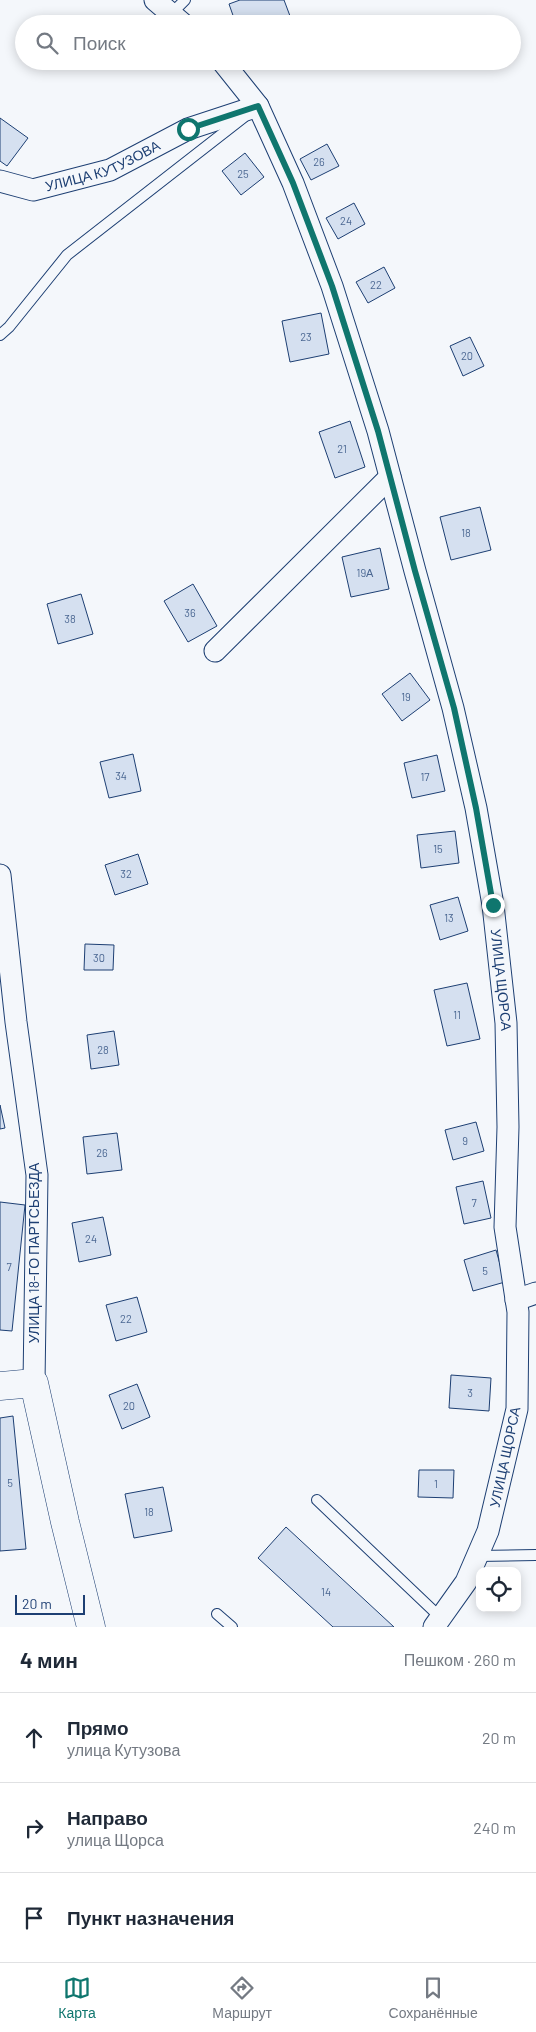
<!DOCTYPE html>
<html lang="ru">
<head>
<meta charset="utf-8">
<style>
  body { margin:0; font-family:Barlow,sans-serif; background:#f2f2f3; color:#1f2937 }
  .controls { position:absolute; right:15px; bottom:15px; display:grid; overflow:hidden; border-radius:10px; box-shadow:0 2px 12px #0003 }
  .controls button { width:45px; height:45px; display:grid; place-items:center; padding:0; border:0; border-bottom:1px solid #e0e1e3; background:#fff; color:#1f2937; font:25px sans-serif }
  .scale { position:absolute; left:15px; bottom:12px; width:70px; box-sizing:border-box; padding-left:5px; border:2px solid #1d3f73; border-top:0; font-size:14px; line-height:18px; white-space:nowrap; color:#1d3f73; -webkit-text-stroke:4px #f4f7fb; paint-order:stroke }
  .stop { position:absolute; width:15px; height:15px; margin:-11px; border:4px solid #0f766e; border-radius:50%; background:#fff }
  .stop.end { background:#0f766e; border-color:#fff; box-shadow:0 1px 5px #0008 }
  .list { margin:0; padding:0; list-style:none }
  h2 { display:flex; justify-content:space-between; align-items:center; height:65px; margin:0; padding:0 20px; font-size:21px }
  h2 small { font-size:16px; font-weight:400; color:#747a83 }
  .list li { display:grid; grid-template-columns:32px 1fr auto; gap:15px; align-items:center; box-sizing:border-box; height:90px; padding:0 20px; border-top:1px solid #e0e1e3 }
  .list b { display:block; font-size:19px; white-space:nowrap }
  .list p { margin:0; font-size:16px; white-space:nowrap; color:#747a83 }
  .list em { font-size:16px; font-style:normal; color:#747a83 }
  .icon { flex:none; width:28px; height:28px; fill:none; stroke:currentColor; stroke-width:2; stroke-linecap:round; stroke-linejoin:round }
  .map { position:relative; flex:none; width:536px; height:1627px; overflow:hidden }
  .search { position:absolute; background:#fff; box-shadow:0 2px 12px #0003; left:15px; right:15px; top:15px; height:55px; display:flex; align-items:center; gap:12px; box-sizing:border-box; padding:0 18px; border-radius:28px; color:#747a83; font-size:19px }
  .sheet { height:335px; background:#fff }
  nav { display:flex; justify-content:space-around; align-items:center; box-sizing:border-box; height:70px; border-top:1px solid #e0e1e3; background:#fff; font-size:14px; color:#747a83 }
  nav a { display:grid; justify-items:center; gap:2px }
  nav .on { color:#0f766e }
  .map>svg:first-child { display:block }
</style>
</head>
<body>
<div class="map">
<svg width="536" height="1627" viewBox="0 0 536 1627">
  <rect width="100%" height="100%" fill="#f4f7fb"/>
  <path fill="#d5e0f0" stroke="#1d3f73" d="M 240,0 L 284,0 L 293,24 L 236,24 L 229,4 Z
    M 0,118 L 28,138 L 7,166 L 0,161 Z
    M 327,144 L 339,166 L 311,180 L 300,159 Z
    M 245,153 L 264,177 L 241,195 L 222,171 Z
    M 354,203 L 365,224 L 338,239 L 326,218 Z
    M 384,267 L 395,288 L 368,303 L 356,282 Z
    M 321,313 L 329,354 L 290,362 L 282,321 Z
    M 470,337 L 484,366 L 463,376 L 450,346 Z
    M 350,421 L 365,467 L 335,478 L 319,432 Z
    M 480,507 L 491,550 L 451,560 L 440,517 Z
    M 380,548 L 389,589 L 351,597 L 342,557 Z
    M 193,584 L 217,626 L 188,642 L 164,601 Z
    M 81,594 L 93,634 L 58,644 L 47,604 Z
    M 410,673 L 430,700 L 402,721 L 382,694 Z
    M 133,754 L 141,791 L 109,798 L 100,762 Z
    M 437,755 L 445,791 L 412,798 L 404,763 Z
    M 455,831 L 459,863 L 421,868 L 417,835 Z
    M 138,854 L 148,884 L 115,895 L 105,865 Z
    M 458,897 L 468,931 L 440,940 L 430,905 Z
    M 85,944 L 114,945 L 113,970 L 84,970 Z
    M 467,983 L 480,1039 L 447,1046 L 434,990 Z
    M 114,1031 L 119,1065 L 91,1069 L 87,1035 Z
    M 0,1105 L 5,1128 L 0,1129 Z
    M 476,1122 L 484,1151 L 453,1160 L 445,1130 Z
    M 117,1133 L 122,1170 L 87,1174 L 83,1137 Z
    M 483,1181 L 491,1218 L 464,1224 L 456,1187 Z
    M 0,1202 L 25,1205 L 12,1331 L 0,1330 Z
    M 103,1217 L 111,1255 L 79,1262 L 72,1223 Z
    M 496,1250 L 505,1282 L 473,1291 L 464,1260 Z
    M 137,1297 L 147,1332 L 116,1341 L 106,1305 Z
    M 451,1375 L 491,1378 L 489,1411 L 449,1408 Z
    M 137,1384 L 150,1417 L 122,1429 L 109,1395 Z
    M 13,1416 L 26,1549 L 0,1551 L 0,1418 Z
    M 419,1470 L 454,1470 L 453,1498 L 418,1497 Z
    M 163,1487 L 172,1531 L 134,1538 L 125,1494 Z
    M 286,1527 L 394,1627 L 333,1627 L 258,1558 Z"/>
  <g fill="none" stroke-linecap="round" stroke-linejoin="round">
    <defs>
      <path id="lane" d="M 171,14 L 185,0
        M 0,335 L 9,327 L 67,255 L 244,117
        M 317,1500 L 441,1618
        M 477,1556 L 536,1555
        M 217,1614 L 232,1627"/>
      <g id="street">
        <path d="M 155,0 L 183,24"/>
        <path id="s1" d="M 222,61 L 258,106 L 293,183 L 332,286 L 378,431 L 415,571 L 453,708 L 476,808 L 493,905 L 506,1023 L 508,1127 L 505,1227 L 518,1312 L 517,1409 L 488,1531 L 466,1582 L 434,1627"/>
        <path id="s2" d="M 0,181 L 33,190 L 110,170 L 188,129 L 258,106"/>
        <path d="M 215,651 L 390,477"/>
        <path d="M 0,875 L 16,1022 L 37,1175 L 34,1383"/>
        <path d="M 516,1300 L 536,1293"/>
      </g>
      <path id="secondary" d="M 0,1386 L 34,1383 L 65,1522 L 91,1627"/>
    </defs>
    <use href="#lane" stroke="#1d3f73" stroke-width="12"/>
    <use href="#street" stroke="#1d3f73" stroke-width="23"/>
    <use href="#secondary" stroke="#1d3f73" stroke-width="29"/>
    <use href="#lane" stroke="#f4f7fb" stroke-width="10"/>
    <use href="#street" stroke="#f4f7fb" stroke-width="21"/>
    <use href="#secondary" stroke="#f4f7fb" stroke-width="28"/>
  </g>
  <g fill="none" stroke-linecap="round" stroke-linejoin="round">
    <path stroke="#0f766e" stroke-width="6" d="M 188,129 L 258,106 L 293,183 L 332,286 L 378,431 L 415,571 L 454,708 L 476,808 L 493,905"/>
  </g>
  <g text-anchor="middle" stroke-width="4" stroke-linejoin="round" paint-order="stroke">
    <g font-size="11" fill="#4b6792">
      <text x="319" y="166">26</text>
      <text x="243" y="178">25</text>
      <text x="346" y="225">24</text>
      <text x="376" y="289">22</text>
      <text x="306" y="341">23</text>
      <text x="467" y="360">20</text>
      <text x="342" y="453">21</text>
      <text x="466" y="537">18</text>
      <text x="365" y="577">19А</text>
      <text x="190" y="617">36</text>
      <text x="70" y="623">38</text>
      <text x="406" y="701">19</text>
      <text x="121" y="780">34</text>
      <text x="425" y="781">17</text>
      <text x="438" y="853">15</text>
      <text x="126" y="878">32</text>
      <text x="449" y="922">13</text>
      <text x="99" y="962">30</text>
      <text x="457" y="1019">11</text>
      <text x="103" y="1054">28</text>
      <text x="465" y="1145">9</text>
      <text x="102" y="1157">26</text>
      <text x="474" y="1207">7</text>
      <text x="91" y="1243">24</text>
      <text x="9" y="1271">7</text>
      <text x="485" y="1275">5</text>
      <text x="126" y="1323">22</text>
      <text x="470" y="1397">3</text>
      <text x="129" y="1410">20</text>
      <text x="10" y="1487">5</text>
      <text x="436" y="1488">1</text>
      <text x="149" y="1516">18</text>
      <text x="326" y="1596">14</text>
    </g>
    <g font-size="14" fill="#1d3f73" stroke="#f4f7fb">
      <text dy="5" stroke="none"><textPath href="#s2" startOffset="108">УЛИЦА КУТУЗОВА</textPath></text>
      <text dy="5" stroke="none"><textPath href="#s1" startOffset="968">УЛИЦА ЩОРСА</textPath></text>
      <text transform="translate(34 1253) rotate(-90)" y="5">УЛИЦА 18-ГО ПАРТСЬЕЗДА</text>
      <text transform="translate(505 1457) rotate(-78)" y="5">УЛИЦА ЩОРСА</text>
    </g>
  </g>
</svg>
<div class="controls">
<button><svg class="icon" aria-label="locate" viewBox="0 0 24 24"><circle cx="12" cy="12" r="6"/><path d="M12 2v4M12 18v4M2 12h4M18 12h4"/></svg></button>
</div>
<div class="scale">20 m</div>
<div class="stop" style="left:188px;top:129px"></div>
<div class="stop end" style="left:493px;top:905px"></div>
<div class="search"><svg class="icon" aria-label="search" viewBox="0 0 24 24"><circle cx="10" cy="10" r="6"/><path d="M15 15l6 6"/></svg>Поиск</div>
</div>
<section class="sheet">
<h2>4 мин<small>Пешком · 260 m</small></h2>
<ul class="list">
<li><svg class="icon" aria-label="ahead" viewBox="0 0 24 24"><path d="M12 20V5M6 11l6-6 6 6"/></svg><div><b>Прямо</b><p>улица Кутузова</p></div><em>20 m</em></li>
<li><svg class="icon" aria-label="right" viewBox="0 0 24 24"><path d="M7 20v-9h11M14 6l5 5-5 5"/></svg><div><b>Направо</b><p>улица Щорса</p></div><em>240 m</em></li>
<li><svg class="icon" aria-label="arrive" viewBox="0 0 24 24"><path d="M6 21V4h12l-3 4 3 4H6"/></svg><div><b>Пункт назначения</b></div></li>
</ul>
</section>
<nav>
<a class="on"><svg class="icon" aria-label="map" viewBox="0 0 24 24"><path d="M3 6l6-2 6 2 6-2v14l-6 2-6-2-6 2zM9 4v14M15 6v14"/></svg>Карта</a>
<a><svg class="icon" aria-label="directions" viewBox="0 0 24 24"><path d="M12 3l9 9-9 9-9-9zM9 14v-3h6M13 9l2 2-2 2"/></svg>Маршрут</a>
<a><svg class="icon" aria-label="saved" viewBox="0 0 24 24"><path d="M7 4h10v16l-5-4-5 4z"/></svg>Сохранённые</a>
</nav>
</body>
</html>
